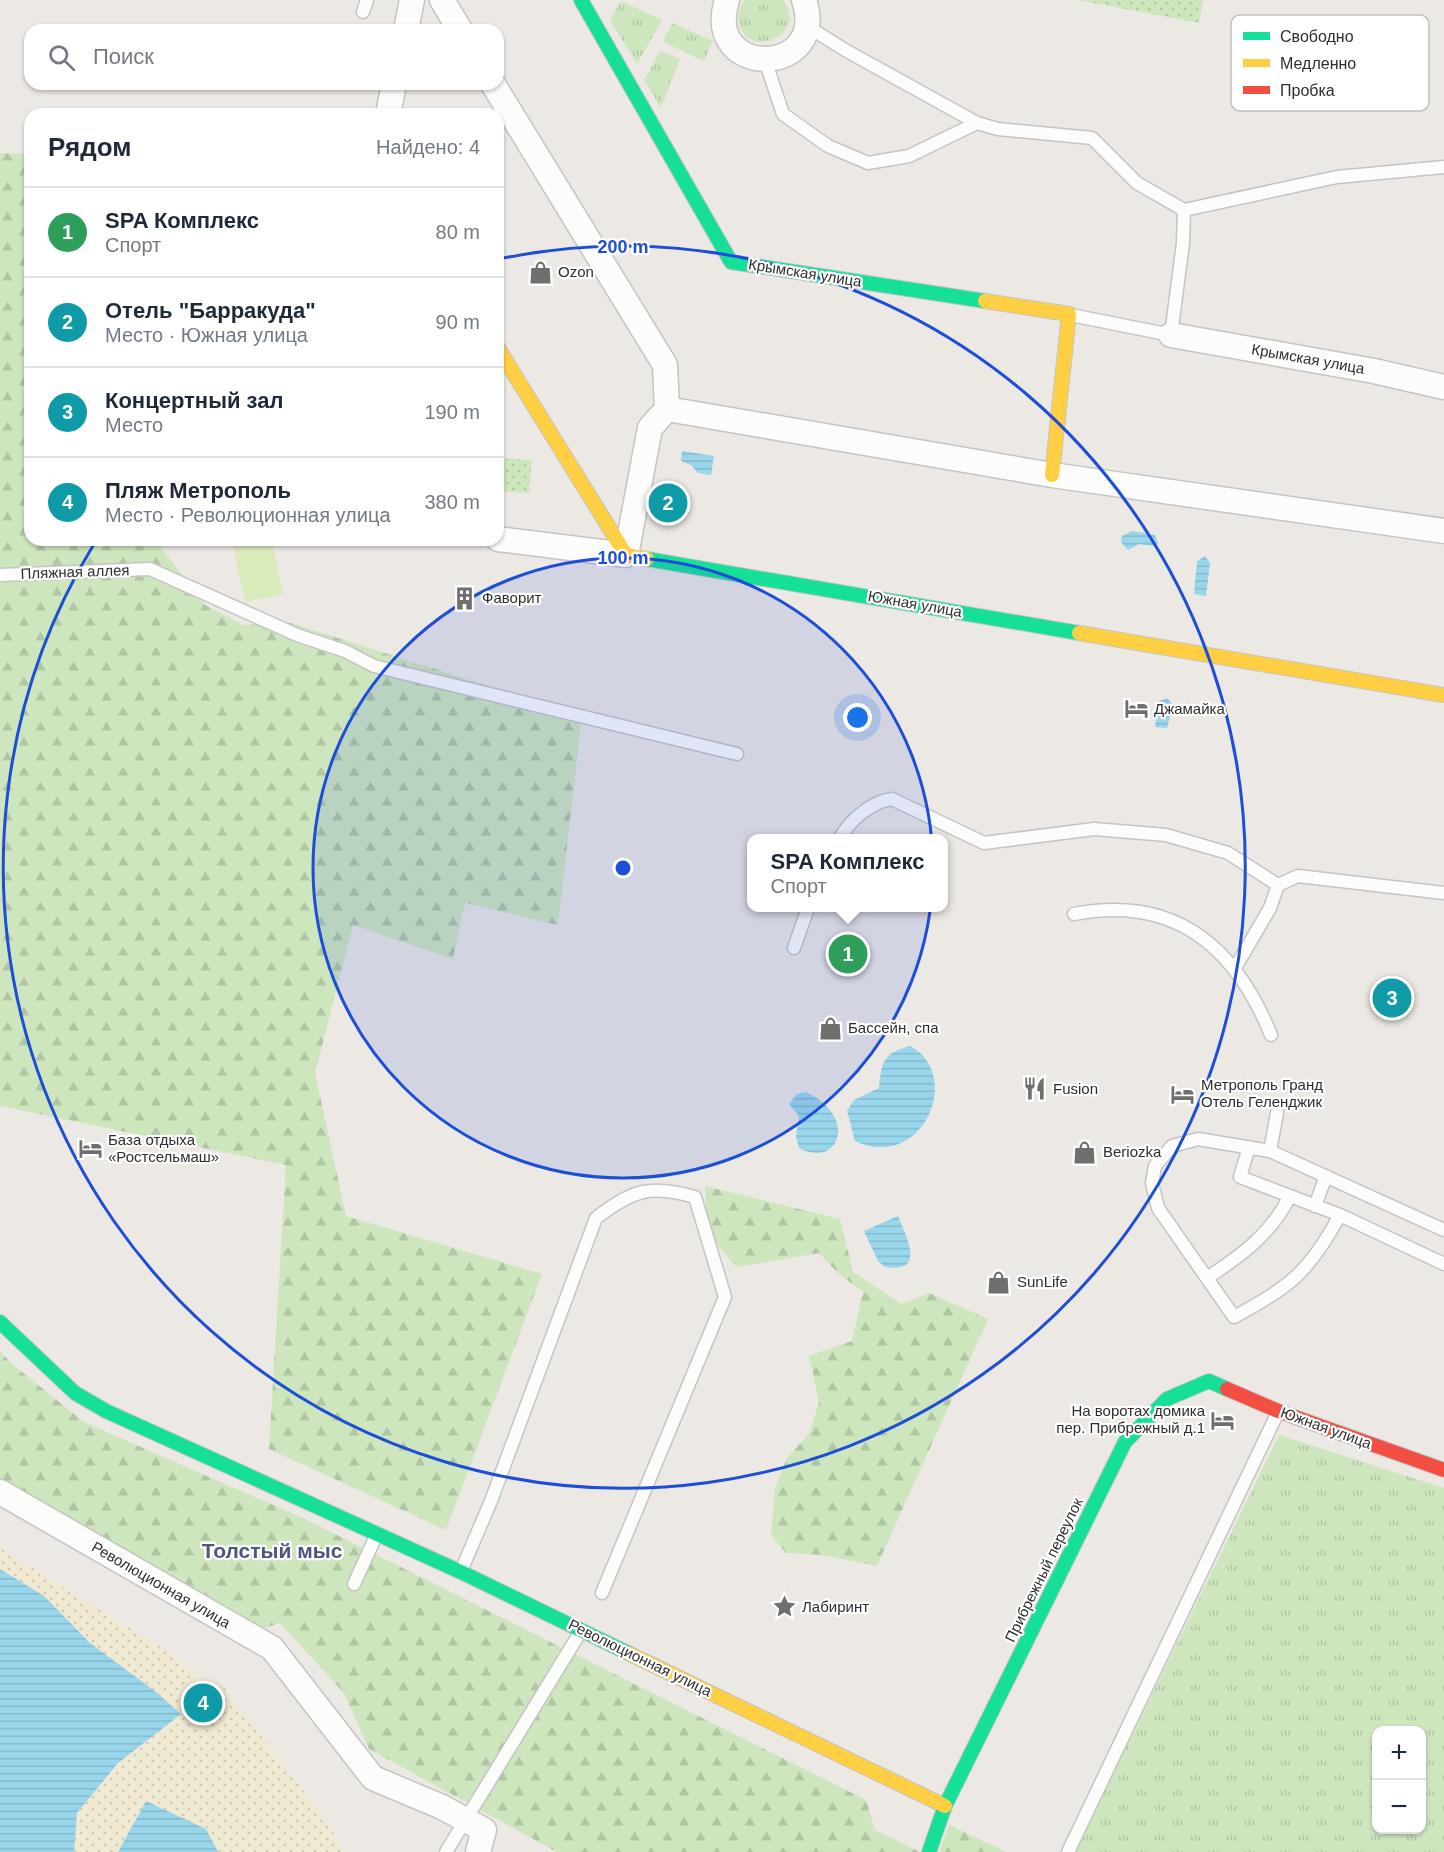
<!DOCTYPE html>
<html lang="ru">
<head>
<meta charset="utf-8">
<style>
  body { margin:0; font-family:Helvetica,sans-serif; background:#f2f2f3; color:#1f2937 }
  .controls { position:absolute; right:18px; bottom:18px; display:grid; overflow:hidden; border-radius:12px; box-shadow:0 2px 4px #0004 }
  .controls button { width:54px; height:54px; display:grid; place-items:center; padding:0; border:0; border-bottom:2px solid #e0e1e3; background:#fff; color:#1f2937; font:30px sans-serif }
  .you { position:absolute; left:858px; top:718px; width:21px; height:21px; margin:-15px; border:4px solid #fff; border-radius:50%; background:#1a73e8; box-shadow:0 0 0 9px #1a73e833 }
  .badge { display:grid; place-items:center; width:39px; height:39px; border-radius:50%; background:#0f766e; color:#fff; font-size:20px; font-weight:700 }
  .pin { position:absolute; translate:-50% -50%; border:3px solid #fff; box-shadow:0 2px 6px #0006 }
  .popup { position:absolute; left:747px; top:834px; width:201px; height:78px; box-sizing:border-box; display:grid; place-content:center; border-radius:12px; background:#fff; filter:drop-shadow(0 2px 4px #0005); font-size:20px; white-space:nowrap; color:#747a83 }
  .popup b { font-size:22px; color:#1f2937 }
  .popup::after { content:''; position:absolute; left:50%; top:100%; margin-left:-12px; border:12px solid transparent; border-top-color:#fff }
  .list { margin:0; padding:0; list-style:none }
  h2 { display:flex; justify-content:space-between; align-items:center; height:78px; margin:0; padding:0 24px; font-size:26px }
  h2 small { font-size:20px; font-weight:400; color:#747a83 }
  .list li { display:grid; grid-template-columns:39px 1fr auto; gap:18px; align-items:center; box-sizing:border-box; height:90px; padding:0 24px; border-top:2px solid #e0e1e3 }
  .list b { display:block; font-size:22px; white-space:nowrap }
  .list p { margin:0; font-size:20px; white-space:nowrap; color:#747a83 }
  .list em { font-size:20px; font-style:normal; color:#747a83 }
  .icon { flex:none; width:33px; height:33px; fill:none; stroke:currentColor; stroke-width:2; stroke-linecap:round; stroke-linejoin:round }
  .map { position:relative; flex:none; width:1444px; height:1852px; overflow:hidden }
  .search { position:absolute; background:#fff; box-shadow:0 2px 4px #0004; left:24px; top:24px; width:480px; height:66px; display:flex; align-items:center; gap:15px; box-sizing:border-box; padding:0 21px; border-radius:18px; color:#747a83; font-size:22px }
  .panel { position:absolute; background:#fff; box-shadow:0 2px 4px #0004; left:24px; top:108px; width:480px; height:438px; border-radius:18px }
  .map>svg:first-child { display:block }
</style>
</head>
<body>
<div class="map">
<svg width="1444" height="1852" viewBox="0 0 1444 1852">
  <defs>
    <pattern id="grass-tufts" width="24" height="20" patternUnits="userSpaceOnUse" patternTransform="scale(1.5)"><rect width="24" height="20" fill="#cee6be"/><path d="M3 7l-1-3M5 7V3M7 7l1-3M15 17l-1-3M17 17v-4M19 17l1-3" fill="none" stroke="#b1c6a4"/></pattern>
    <pattern id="forest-firs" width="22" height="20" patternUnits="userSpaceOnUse" patternTransform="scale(1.5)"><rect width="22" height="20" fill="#cee6be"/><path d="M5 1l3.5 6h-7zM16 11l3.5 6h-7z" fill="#b1c6a4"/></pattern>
    <pattern id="sand-dots" width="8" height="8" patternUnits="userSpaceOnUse" patternTransform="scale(1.5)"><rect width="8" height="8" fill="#f0ead3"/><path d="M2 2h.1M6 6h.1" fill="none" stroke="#cec9b5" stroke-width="1.8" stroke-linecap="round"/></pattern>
    <pattern id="park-dots" width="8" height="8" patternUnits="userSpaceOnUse" patternTransform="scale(1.5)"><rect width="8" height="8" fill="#cee6be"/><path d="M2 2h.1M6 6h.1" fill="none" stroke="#b1c6a4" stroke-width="1.8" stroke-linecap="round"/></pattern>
    <pattern id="water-rules" width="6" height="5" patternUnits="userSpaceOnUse" patternTransform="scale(1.5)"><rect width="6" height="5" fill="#99d6ec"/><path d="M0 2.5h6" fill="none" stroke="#84b8cb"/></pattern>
  </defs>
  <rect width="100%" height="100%" fill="#ece8e4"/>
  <path fill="url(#grass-tufts)" fill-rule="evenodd" d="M 745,0 L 783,0 C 810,34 748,62 739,23 C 737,14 739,7 745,0 Z
    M 621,1 L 662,20 L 637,64 L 610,20 Z
    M 672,23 L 713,41 L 704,61 L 663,42 Z
    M 660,51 L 680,59 L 661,108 L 644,80 Z
    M 1279,1435 L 1444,1488 L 1444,1852 L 1075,1852 ZM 1376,1730 L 1422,1730 L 1422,1830 L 1376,1830 Z"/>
  <path fill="url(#forest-firs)" d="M 0,153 L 30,154 L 30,540 L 159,540 L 163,550 L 205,605 L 243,625 L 291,623 L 582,716 L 558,925 L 465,903 L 453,959 L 353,925 L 315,1073 L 346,1216 L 542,1274 L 446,1530 L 269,1449 L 286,1165 L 0,1106 Z
    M 705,1186 L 840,1219 L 853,1272 L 901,1304 L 929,1293 L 988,1319 L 877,1566 L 822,1555 L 786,1553 L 771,1535 L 775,1488 L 787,1458 L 809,1434 L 819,1402 L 809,1356 L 852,1341 L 863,1292 L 838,1273 L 819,1253 L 737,1267 L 708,1235 Z
    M 0,1351 L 12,1364 L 84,1422 L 305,1519 L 866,1800 L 875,1830 L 920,1852 L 557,1852 L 369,1749 L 344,1693 L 280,1623 L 258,1630 L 0,1480 Z
    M 949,1825 L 1007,1852 L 939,1852 Z"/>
  <path fill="url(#sand-dots)" d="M 0,1548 L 179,1659 L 212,1692 L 223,1686 L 327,1822 L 345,1852 L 218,1852 L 206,1829 L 146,1802 L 118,1852 L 74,1852 L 77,1813 L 118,1763 L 181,1714 L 156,1692 L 90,1643 L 44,1596 L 0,1569 Z"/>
  <path fill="url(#park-dots)" d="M 1078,0 L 1203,0 L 1199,23 Z
    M 498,458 L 532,460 L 529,493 L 498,491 Z"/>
  <path fill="#d9eabb" d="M 232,540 L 272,540 L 283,594 L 245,602 Z"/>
  <path fill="url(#water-rules)" d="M 682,451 L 714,456 L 711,475 L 698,473 L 691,465 L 681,461 Z
    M 1132,531 L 1155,535 L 1158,543 L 1154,546 L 1139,544 L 1128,550 L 1121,542 L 1122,536 Z
    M 1205,556 L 1210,563 L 1206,596 L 1194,594 L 1197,561 Z
    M 1167,698 L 1173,705 L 1167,728 L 1155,727 L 1159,701 Z
    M 910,1046 C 964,1074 923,1173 855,1141 L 847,1111 L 854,1100 L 879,1088 C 882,1061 882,1054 910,1046 Z
    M 806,1092 C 859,1117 839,1169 799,1148 L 796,1137 L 799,1116 L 789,1104 L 797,1094 Z
    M 898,1216 C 906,1236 927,1274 885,1267 L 878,1261 L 864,1231 Z
    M 0,1569 L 44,1596 L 90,1643 L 156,1692 L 181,1714 L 118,1763 L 77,1813 L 74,1852 L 0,1852 Z
    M 146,1801 L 206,1829 L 218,1852 L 118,1852 Z"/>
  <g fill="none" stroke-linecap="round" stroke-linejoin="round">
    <defs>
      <path id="lane" d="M 363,12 L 367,0
        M 807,26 L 845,50 L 977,123 L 998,129 L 1092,138 L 1137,183 L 1184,210 L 1183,243 L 1171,335 L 1071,315
        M 765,60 L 783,114 L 828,146 L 868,163 L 909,156 L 977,123
        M 1184,210 L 1337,177 L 1444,167
        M 0,575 L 150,569 L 297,635 L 345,651 L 374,666 L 737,754
        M 840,838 C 850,820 871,802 892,799 L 984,843 L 1094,829 L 1166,835 L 1228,853 L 1278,885 L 1270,908 L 1235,968
        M 1278,885 L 1298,876 L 1444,893
        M 1074,914 C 1174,895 1235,946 1271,1035
        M 794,948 L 808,908
        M 1249,1147 L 1240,1177 L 1290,1196
        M 1270,1151 L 1277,1113
        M 1315,1206 L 1326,1176
        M 1340,1215 C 1309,1272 1291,1286 1234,1317 L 1158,1208 L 1152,1183 L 1155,1166 L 1172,1146 L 1198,1139 L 1270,1151 L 1444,1230
        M 1207,1278 C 1242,1255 1271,1234 1290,1196 L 1340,1215 L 1444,1264
        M 461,1571 L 491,1501 L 596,1218 C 633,1190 650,1184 695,1197 L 725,1297 L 602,1593
        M 354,1584 L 376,1536
        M 446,1852 L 581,1631
        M 1068,1852 L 1278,1412"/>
      <path id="street" d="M 442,0 L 460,30
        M 727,0 C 702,80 830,77 804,0
        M 406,30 L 412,0
        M 493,84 L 665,365 L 667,409
        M 388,114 L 394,84
        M 1171,335 L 1374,371 L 1444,387
        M 498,539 L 626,555 L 650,428 L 667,409 L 1052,475 L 1444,531
        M 0,1492 L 272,1648 L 373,1778 L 442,1807 L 484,1830 L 478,1852"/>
      <path id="fast" d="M 581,0 L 731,262 L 985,301
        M 647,559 L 1079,633
        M 0,1322 L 75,1393 L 106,1411 L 461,1572 L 630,1654
        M 929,1852 L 945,1806 L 1125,1442 L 1167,1399 L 1209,1381 L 1227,1389"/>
      <path id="slow" d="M 985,301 L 1069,314 L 1052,475
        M 498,348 L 626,555 L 647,559
        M 1079,633 L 1444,695
        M 630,1654 L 945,1806"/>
      <path id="jam" d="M 1227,1389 L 1278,1411 L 1444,1470"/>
    </defs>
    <use href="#lane" stroke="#c5c4c5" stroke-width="15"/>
    <use href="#street" stroke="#c5c4c5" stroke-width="27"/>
    <use href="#fast" stroke="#c5c4c5" stroke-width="16"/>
    <use href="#slow" stroke="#c5c4c5" stroke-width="16"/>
    <use href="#jam" stroke="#c5c4c5" stroke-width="16"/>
    <use href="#lane" stroke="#fcfcfb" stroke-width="12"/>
    <use href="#street" stroke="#fcfcfb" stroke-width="24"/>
    <use href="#fast" stroke="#16e098" stroke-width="14"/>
    <use href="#slow" stroke="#ffcf43" stroke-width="14"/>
    <use href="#jam" stroke="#f24e42" stroke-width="14"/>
  </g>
  <circle cx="623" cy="868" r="310" fill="#1d4ed8" fill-opacity=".12"/>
  <g fill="none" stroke="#1d4ed8" stroke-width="3">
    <circle cx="623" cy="868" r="310"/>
    <path d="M499 259A621 621 0 1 1 94 544"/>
  </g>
  <defs>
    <symbol id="shop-bare" viewBox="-9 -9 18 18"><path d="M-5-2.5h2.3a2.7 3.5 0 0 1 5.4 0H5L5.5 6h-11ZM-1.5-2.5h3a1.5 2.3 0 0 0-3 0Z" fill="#706f6e" stroke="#fff" stroke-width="2.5" paint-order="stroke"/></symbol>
    <symbol id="building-bare" viewBox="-9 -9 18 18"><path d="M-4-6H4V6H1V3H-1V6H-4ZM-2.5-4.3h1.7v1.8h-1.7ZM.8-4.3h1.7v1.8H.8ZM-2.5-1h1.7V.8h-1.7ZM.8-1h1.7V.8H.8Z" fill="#706f6e" stroke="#fff" stroke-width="2.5" paint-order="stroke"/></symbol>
    <symbol id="hotel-bare" viewBox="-9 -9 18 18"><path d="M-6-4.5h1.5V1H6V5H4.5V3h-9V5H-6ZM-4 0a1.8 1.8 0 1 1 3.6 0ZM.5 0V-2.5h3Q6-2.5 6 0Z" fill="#706f6e" stroke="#fff" stroke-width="2.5" paint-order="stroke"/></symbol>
    <symbol id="restaurant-bare" viewBox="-9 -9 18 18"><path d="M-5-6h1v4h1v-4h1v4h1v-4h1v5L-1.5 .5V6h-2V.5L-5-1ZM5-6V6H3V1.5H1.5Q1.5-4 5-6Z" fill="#706f6e" stroke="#fff" stroke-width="2.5" paint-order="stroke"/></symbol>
    <symbol id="sight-bare" viewBox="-9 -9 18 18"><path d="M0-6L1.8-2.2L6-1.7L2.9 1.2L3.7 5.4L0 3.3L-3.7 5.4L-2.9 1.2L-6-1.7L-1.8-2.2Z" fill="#706f6e" stroke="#fff" stroke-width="2.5" paint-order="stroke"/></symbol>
  </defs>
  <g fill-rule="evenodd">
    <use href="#shop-bare" x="524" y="256" width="33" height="33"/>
    <use href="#building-bare" x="448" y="582" width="33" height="33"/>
    <use href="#hotel-bare" x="1120" y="692" width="33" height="33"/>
    <use href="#shop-bare" x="814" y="1012" width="33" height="33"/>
    <use href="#restaurant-bare" x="1018" y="1072" width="33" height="33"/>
    <use href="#hotel-bare" x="1166" y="1078" width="33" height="33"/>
    <use href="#hotel-bare" x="74" y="1132" width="33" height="33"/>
    <use href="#shop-bare" x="1068" y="1136" width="33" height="33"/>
    <use href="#shop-bare" x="982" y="1266" width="33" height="33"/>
    <use href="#hotel-bare" x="1206" y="1404" width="33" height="33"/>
    <use href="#sight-bare" x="768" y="1590" width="33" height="33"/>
  </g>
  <g text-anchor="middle" stroke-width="4.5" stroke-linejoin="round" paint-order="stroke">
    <g font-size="15" fill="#2e2e2e" stroke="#fff" text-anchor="start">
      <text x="558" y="277">Ozon</text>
      <text x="482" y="603">Фаворит</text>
      <text x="1154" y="714">Джамайка</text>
      <text x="848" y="1033">Бассейн, спа</text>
      <text x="1201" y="1090">Метрополь Гранд<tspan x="1201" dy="17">Отель Геленджик</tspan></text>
      <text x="1053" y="1094">Fusion</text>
      <text x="108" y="1145">База отдыха<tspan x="108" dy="17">«Ростсельмаш»</tspan></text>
      <text x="1103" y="1157">Beriozka</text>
      <text x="1017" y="1287">SunLife</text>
      <text x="1205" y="1416" text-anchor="end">На воротах домика<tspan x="1205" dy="17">пер. Прибрежный д.1</tspan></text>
      <text x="802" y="1612">Лабиринт</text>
    </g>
    <g font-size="15" fill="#2e2e2e" stroke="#fff">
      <text transform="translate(805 273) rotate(9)" y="5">Крымская улица</text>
      <text transform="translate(1308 359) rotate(10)" y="5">Крымская улица</text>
      <text transform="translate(75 572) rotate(-2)" y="5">Пляжная аллея</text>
      <text transform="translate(915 604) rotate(10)" y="5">Южная улица</text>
      <text transform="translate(1326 1428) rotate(20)" y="5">Южная улица</text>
      <text transform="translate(1044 1570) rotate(-64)" y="5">Прибрежный переулок</text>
      <text transform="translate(161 1585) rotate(30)" y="5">Революционная улица</text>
      <text transform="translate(640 1658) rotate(26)" y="5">Революционная улица</text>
    </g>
    <g font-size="21" font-weight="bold" fill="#4d5680" stroke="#fff">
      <text x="272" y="1558">Толстый мыс</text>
    </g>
  </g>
  <rect x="1231" y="15" width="198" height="96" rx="9" fill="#fff" stroke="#c0c0c0" stroke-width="1.5"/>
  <rect x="1243" y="32" width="27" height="8" fill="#16e098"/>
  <rect x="1243" y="59" width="27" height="8" fill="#ffcf43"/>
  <rect x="1243" y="86" width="27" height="8" fill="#f24e42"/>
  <g font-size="16" fill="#2e2e2e">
    <text x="1280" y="42">Свободно</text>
    <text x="1280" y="69">Медленно</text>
    <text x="1280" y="96">Пробка</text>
  </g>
  <circle cx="623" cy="868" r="9" fill="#1d4ed8" stroke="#fff" stroke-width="3"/>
  <g font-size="18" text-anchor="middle" font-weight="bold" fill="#1d4ed8" stroke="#fff" stroke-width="4.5" stroke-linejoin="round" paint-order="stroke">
    <text x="623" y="253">200 m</text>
    <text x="623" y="564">100 m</text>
  </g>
</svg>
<div class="controls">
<button>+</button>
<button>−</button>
</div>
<div class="you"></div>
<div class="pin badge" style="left:848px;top:954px;background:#2e9e5b">1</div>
<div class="popup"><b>SPA Комплекс</b>Спорт</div>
<div class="pin badge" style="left:668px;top:503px;background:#0f9aa8">2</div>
<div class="pin badge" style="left:1392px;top:998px;background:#0f9aa8">3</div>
<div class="pin badge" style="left:203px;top:1703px;background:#0f9aa8">4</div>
<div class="search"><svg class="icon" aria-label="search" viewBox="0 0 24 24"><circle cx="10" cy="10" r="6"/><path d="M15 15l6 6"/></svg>Поиск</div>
<section class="panel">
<h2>Рядом<small>Найдено: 4</small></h2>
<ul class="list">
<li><span class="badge" style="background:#2e9e5b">1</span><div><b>SPA Комплекс</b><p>Спорт</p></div><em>80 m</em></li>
<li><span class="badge" style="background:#0f9aa8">2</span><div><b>Отель &quot;Барракуда&quot;</b><p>Место · Южная улица</p></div><em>90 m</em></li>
<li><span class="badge" style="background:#0f9aa8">3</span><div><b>Концертный зал</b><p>Место</p></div><em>190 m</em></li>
<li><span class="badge" style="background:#0f9aa8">4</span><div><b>Пляж Метрополь</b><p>Место · Революционная улица</p></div><em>380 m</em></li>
</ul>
</section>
</div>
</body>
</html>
